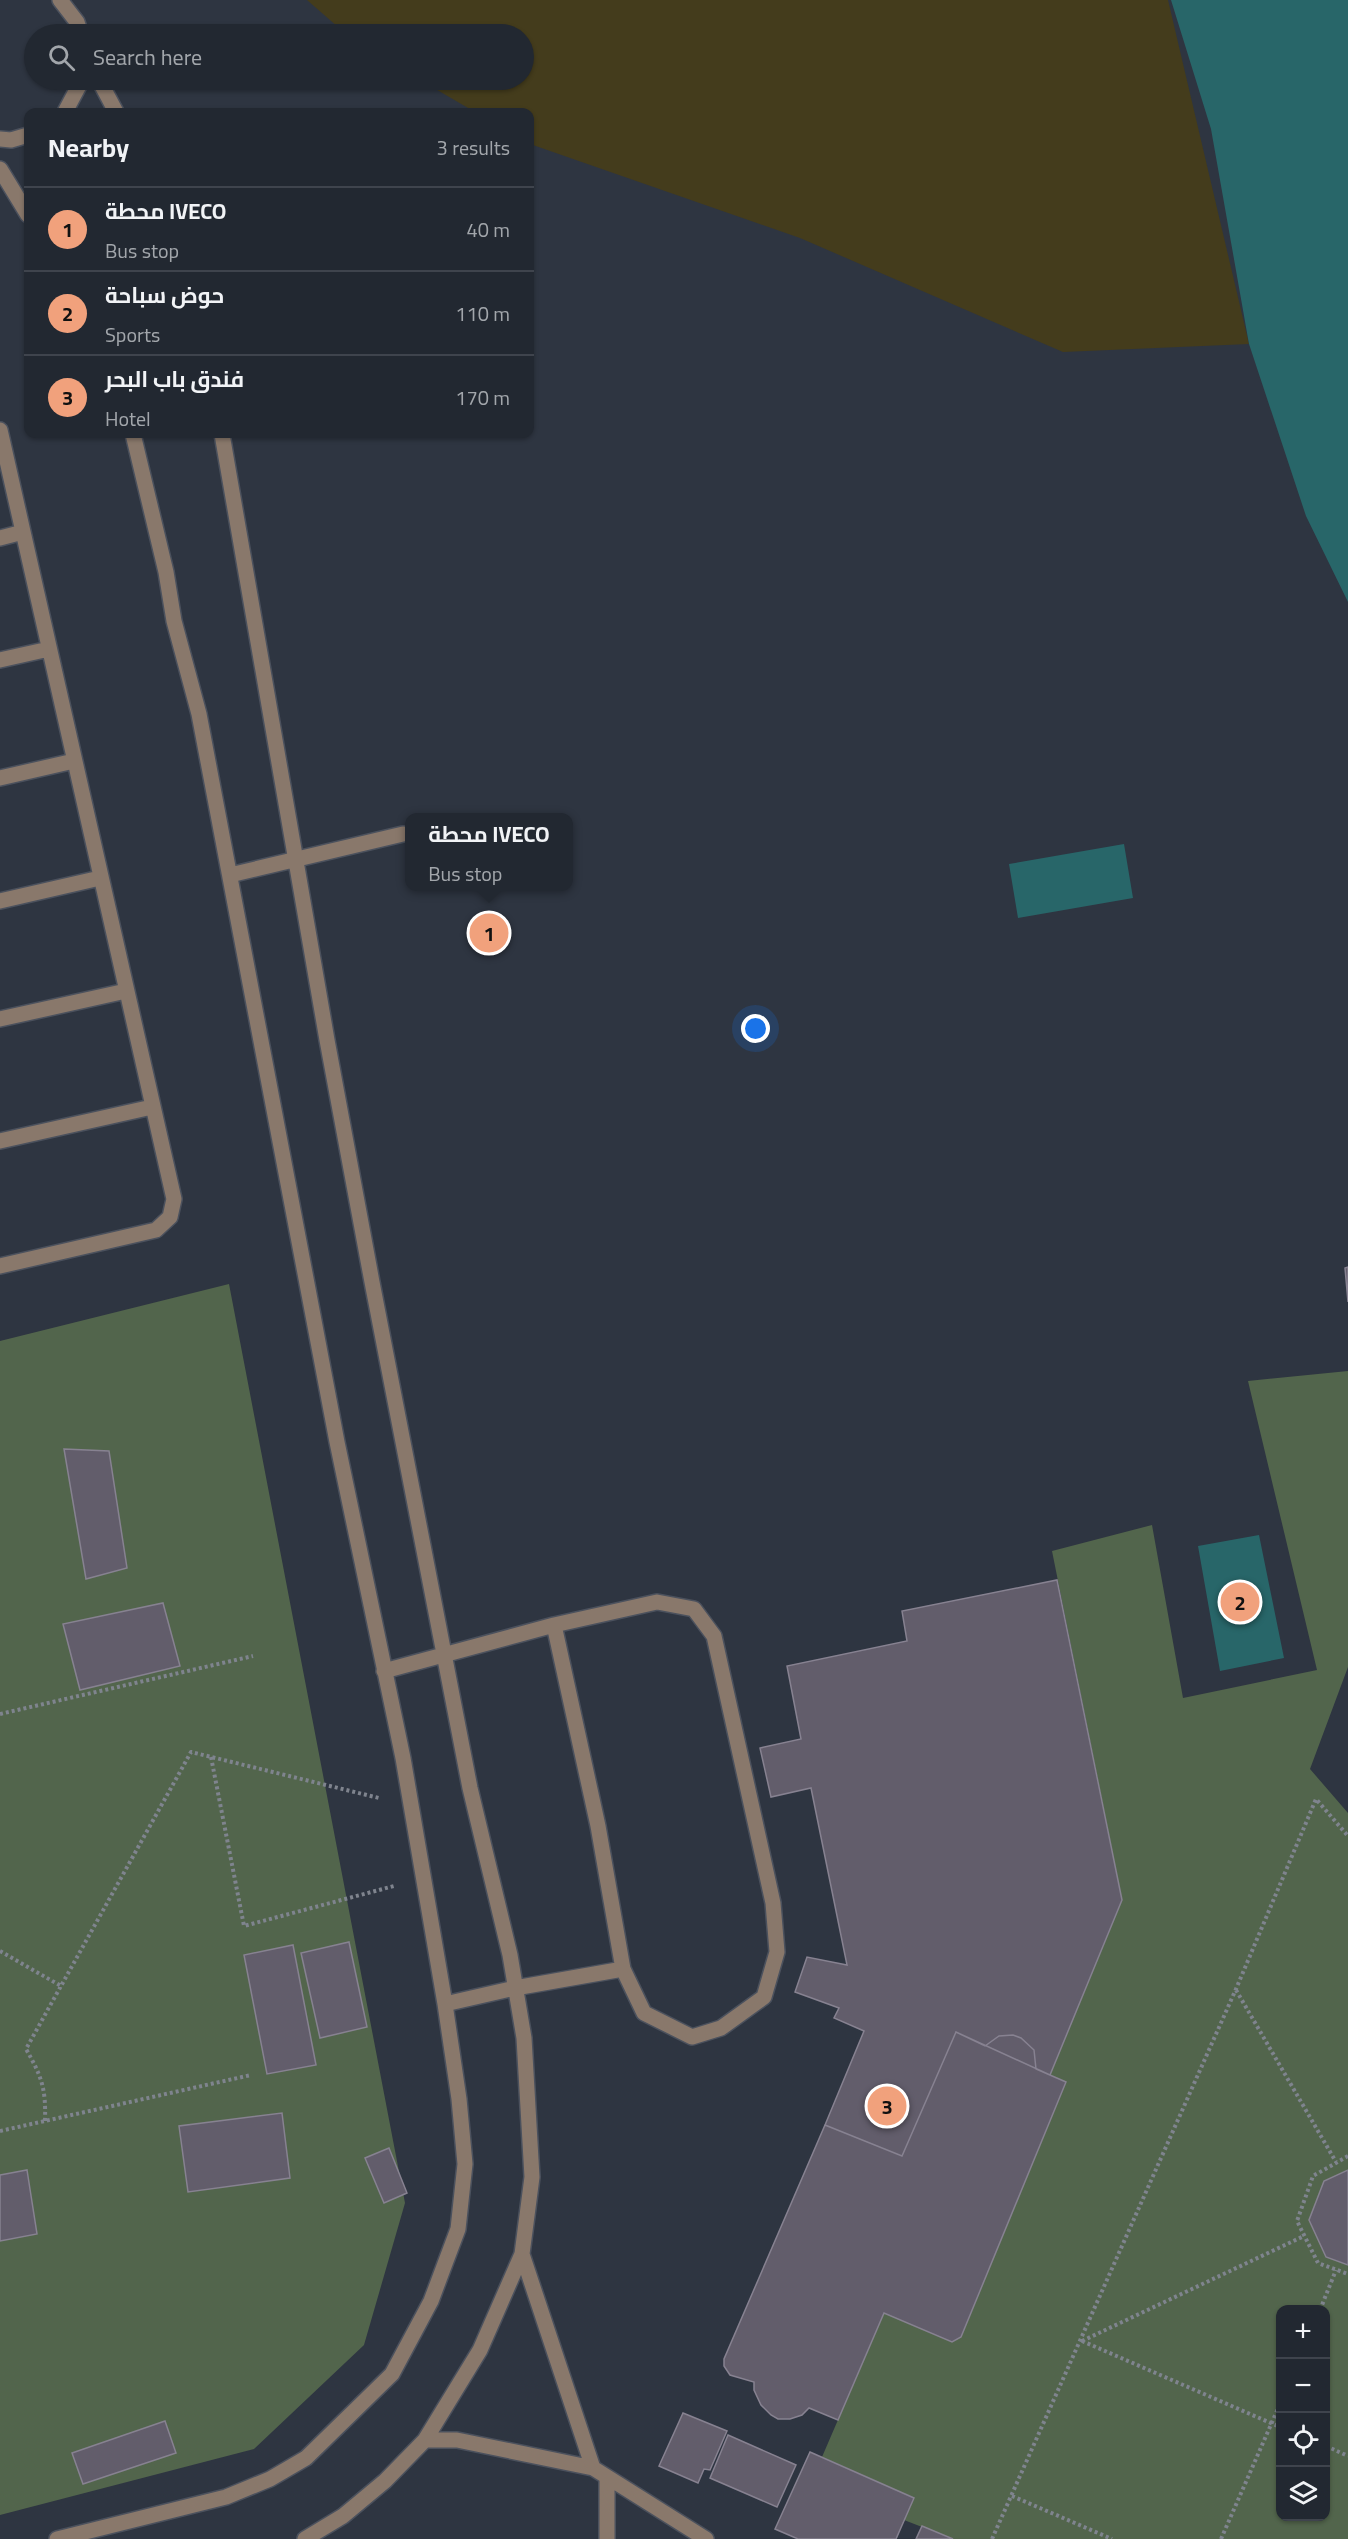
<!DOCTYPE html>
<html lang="en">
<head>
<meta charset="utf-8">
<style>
  body { margin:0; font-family:Georgia,Cairo,serif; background:#2e343d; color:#f1f3f6 }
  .controls { position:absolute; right:18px; bottom:18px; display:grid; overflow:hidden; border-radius:12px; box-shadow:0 2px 4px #0004 }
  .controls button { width:54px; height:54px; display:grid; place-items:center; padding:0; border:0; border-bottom:2px solid #3f444d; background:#222831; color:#f1f3f6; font:30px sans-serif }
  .you { position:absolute; left:756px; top:1029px; width:21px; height:21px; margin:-15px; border:4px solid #fff; border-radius:50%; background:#1a73e8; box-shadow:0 0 0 9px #1a73e833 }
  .badge { display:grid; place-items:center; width:39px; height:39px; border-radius:50%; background:#f1a17c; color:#111; font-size:20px; font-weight:700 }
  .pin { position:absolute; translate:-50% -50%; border:3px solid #fff; box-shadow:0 2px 6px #0006 }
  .popup { position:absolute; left:405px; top:813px; width:168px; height:78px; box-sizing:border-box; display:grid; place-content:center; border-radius:12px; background:#222831; filter:drop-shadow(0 2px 4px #0005); font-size:20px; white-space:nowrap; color:#a2a6ab }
  .popup b { font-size:22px; color:#f1f3f6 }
  .popup::after { content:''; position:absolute; left:50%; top:100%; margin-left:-12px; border:12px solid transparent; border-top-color:#222831 }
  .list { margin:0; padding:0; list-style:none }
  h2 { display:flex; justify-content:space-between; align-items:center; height:78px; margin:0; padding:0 24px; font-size:26px }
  h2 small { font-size:20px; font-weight:400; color:#a2a6ab }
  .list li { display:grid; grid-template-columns:39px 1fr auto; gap:18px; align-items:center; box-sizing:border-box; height:84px; padding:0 24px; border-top:2px solid #3f444d }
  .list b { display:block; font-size:22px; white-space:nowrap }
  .list p { margin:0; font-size:20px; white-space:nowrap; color:#a2a6ab }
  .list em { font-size:20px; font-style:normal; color:#a2a6ab }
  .icon { flex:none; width:33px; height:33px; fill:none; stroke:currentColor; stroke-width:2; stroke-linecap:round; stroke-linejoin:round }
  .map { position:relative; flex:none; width:1348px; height:2539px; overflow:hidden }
  .search { position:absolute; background:#222831; box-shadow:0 2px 4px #0004; left:24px; top:24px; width:510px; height:66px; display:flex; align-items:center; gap:15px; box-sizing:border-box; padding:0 21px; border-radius:33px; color:#a2a6ab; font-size:22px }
  .panel { position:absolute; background:#222831; box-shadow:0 2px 4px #0004; left:24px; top:108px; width:510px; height:330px; border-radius:12px }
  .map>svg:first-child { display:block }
</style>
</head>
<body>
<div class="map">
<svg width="1348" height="2539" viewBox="0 0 1348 2539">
  <rect width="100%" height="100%" fill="#2e3541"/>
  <path fill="#52654c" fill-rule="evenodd" d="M 229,1284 L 405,2203 L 364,2345 L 254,2449 L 0,2515 L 0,1341 Z
    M 1348,1371 L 1348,1667 L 1310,1769 L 1348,1813 L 1348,2539 L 953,2539 L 904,2520 L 914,2498 L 822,2457 L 884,2313 L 961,2337 L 1066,2082 L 1050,2075 L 1122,1900 L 1052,1551 L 1152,1525 L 1183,1698 L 1317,1670 L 1248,1381 ZM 1280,2310 L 1326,2310 L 1326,2516 L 1280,2516 Z"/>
  <path fill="#443c1c" d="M 307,0 L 1168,0 L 1249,344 L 1063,352 L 800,238 L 530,144 L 530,112 L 475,112 L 420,80 L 524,80 L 524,34 L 346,34 Z"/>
  <path fill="#286669" d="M 1171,0 L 1348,0 L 1348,602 L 1306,516 L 1249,344 L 1211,129 Z
    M 1124,844 L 1133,898 L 1018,918 L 1009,864 Z
    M 1259,1535 L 1284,1658 L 1220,1671 L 1198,1546 Z"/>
  <path fill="#625d6b" stroke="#878291" stroke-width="1.5" d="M 1348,1267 L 1348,1302 L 1345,1268 Z
    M 64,1449 L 109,1451 L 127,1568 L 86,1579 Z
    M 1057,1580 L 1122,1900 L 1050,2075 L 956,2032 L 902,2156 L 825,2125 L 864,2031 L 834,2018 L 839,2008 L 795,1992 L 807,1957 L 847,1965 L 811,1788 L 771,1797 L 760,1748 L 801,1739 L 787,1666 L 907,1641 L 902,1611 Z
    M 163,1603 L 180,1666 L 80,1690 L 63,1624 Z
    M 349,1942 L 367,2027 L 320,2038 L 301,1953 Z
    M 293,1945 L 316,2065 L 267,2074 L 244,1955 Z
    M 956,2032 L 985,2046 L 999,2036 L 1013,2035 L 1021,2038 L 1034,2050 L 1036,2069 L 1066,2082 L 961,2337 L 952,2342 L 884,2313 L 838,2420 L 809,2408 L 802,2415 L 790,2419 L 778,2419 L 771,2415 L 761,2405 L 754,2390 L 754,2382 L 730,2375 L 724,2366 L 724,2359 L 825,2125 L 902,2156 Z
    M 282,2113 L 290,2178 L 188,2192 L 179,2126 Z
    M 389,2148 L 407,2193 L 384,2203 L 365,2158 Z
    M 27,2170 L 37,2234 L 0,2241 L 0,2175 Z
    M 1348,2170 L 1348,2265 L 1326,2257 L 1309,2220 L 1324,2181 Z
    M 683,2413 L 727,2431 L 710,2470 L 704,2469 L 698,2483 L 659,2466 Z
    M 165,2421 L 176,2453 L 83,2484 L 72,2453 Z
    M 728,2435 L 796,2465 L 777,2507 L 710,2478 Z
    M 810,2452 L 914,2498 L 896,2539 L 798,2539 L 775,2529 Z
    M 922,2526 L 953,2539 L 916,2539 Z"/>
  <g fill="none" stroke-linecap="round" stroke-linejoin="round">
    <defs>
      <path id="minor" d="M 60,0 L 77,22 L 81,34
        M 99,80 L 116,112
        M 65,112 L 82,80
        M 0,139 L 11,140 L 28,135
        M 0,169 L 28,215
        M 0,430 L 174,1199 L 170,1217 L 156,1230 L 0,1266
        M 222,434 L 327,1040 L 372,1282 L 470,1788 L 510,1955 L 524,2038 L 532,2177 L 522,2254 L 480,2350 L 425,2440 L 385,2481 L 343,2516 L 305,2539
        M 0,538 L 23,532
        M 0,660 L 49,649
        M 0,778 L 74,761
        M 230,875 L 403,834
        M 0,901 L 100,878
        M 0,1019 L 126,991
        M 0,1141 L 152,1107
        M 384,1671 L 554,1625 L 657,1602 L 694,1609 L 714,1636 L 773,1903 L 777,1952 L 764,1997 L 721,2028 L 692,2037 L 644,2013 L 623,1969 L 598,1826 L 554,1625
        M 445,2004 L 515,1988 L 623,1969
        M 522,2254 L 593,2468
        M 425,2440 L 457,2440 L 593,2468 L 706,2539
        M 57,2539 L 226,2497 L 270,2479 L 306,2458 L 392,2374 L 431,2301 L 458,2229 L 465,2164 L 459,2099 L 445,2004 L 403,1758 L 337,1442 L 199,714 L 174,621 L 166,572 L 133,434
        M 607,2539 L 607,2479"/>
    </defs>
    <use href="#minor" stroke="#4b515d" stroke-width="18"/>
    <path stroke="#7f848e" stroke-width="4" stroke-dasharray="3 3" stroke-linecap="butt" d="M 0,1714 L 253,1656
      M 211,1757 L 244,1926 L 394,1886
      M 0,1951 L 61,1986 L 191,1752 L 379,1798
      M 1236,1990 L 1336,2162
      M 45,2121 C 46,2089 42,2077 26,2049 L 61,1986
      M 0,2131 L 251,2075
      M 1348,2156 L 1313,2176 L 1297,2221 L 1318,2263 L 1348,2274
      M 1320,2310 L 1336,2270
      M 1082,2341 L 1304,2236
      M 1082,2341 L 1280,2427
      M 1326,2446 L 1348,2456
      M 1012,2496 L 1112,2539
      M 992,2539 L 1236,1989 L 1316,1799 L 1348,1836
      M 1221,2539 L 1280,2404"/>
    <use href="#minor" stroke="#89786b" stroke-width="15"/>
  </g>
</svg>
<div class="controls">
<button>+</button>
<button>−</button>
<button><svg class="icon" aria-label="locate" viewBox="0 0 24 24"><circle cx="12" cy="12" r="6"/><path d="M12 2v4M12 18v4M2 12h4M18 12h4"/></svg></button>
<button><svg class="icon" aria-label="layers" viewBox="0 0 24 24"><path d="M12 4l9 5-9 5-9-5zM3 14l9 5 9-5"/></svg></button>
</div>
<div class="you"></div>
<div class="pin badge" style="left:489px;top:933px">1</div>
<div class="popup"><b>محطة IVECO</b>Bus stop</div>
<div class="pin badge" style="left:1240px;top:1602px">2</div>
<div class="pin badge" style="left:887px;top:2106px">3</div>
<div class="search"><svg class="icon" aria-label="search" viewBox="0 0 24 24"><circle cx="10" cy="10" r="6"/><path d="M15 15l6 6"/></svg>Search here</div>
<section class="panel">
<h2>Nearby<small>3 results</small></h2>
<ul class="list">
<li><span class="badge">1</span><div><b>محطة IVECO</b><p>Bus stop</p></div><em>40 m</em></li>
<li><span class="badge">2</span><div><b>حوض سباحة</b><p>Sports</p></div><em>110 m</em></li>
<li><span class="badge">3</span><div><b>فندق باب البحر</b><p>Hotel</p></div><em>170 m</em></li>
</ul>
</section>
</div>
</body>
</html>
